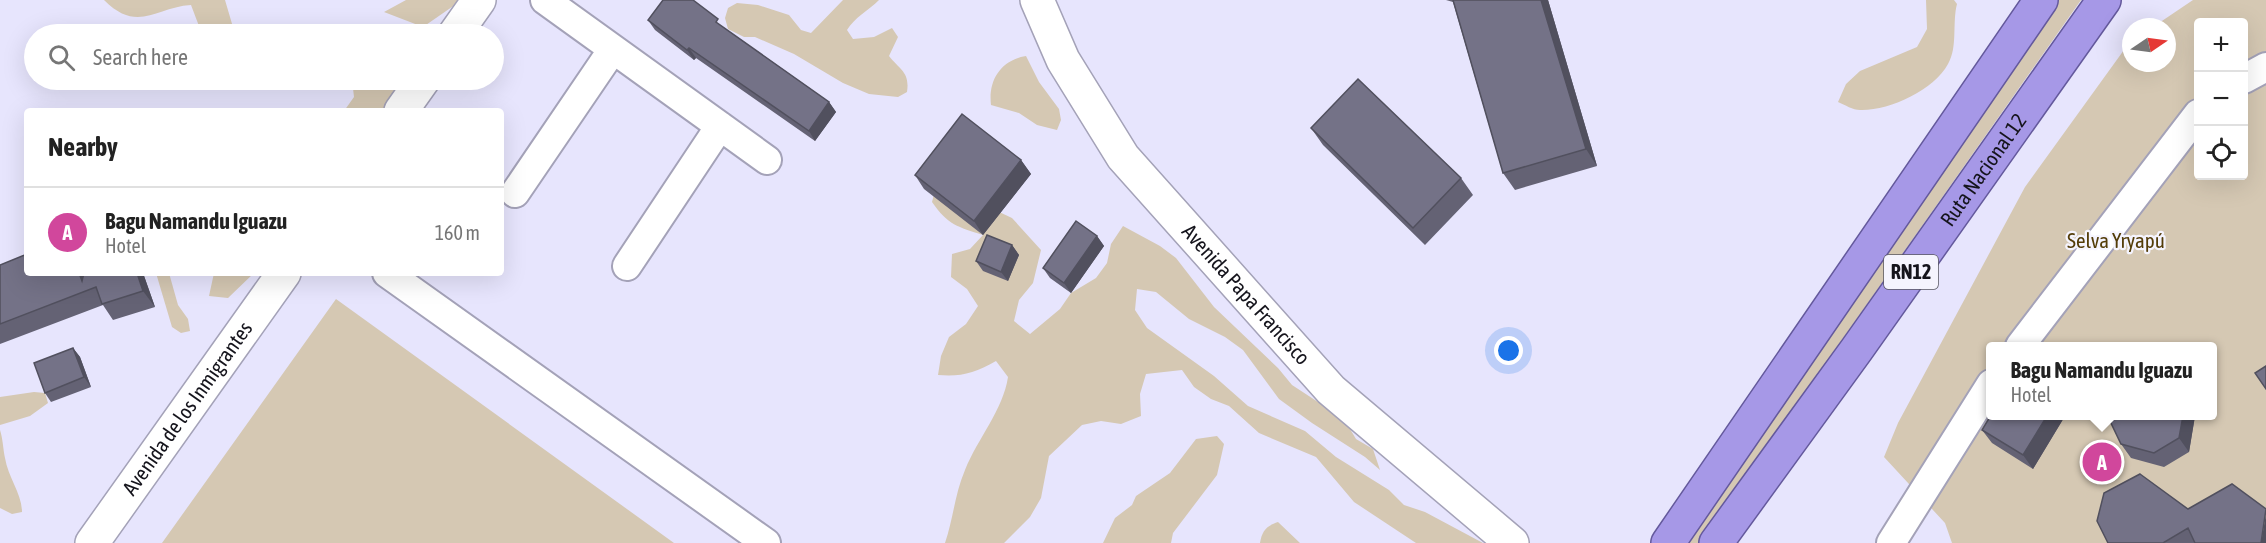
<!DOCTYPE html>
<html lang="en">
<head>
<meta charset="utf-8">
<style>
  body { margin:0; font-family:"Asap Condensed",sans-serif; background:#f6f6f6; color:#222 }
  .controls { position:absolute; right:18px; top:18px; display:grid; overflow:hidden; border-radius:6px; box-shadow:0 6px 24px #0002 }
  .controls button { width:54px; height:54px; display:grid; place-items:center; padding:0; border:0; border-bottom:2px solid #e0e0e0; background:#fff; color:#222; font:30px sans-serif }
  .compass { position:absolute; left:2122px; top:18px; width:54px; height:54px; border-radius:50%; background:#fff; box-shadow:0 6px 24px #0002; rotate:77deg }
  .you { position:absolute; left:1509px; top:351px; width:21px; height:21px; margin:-15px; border:4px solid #fff; border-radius:50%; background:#1a73e8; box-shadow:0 0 0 9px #1a73e833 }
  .badge { display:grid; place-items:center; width:39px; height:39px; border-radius:50%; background:#111827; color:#fff; font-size:20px; font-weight:700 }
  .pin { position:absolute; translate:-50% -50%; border:3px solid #fff; box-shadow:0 2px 6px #0006 }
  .popup { position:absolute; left:1986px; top:342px; width:231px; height:78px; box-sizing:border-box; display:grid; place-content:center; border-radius:6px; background:#fff; filter:drop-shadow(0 2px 4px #0005); font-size:20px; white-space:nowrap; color:#767676 }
  .popup b { font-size:22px; color:#222 }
  .popup::after { content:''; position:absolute; left:50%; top:100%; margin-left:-12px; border:12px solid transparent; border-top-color:#fff }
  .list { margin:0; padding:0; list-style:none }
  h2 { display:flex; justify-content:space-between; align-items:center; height:78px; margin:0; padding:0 24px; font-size:26px }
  h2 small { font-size:20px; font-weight:400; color:#767676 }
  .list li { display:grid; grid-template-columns:39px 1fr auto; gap:18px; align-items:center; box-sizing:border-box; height:90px; padding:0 24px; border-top:2px solid #e0e0e0 }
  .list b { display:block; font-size:22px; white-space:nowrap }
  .list p { margin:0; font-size:20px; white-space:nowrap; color:#767676 }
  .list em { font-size:20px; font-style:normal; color:#767676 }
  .icon { flex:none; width:33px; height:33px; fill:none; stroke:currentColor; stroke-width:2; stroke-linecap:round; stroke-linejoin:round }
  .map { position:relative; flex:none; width:2266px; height:543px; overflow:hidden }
  .search { position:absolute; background:#fff; box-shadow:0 6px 24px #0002; left:24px; top:24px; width:480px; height:66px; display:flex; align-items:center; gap:15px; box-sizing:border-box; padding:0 21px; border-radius:33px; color:#767676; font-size:22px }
  .panel { position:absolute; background:#fff; box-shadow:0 6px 24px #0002; left:24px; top:108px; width:480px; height:168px; border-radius:6px }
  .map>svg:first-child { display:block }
</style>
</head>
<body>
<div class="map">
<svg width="2266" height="543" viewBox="0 0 2266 543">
  <rect width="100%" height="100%" fill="#e7e5fd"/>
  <path fill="#d5c8b3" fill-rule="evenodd" d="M 104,0 L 225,0 L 235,34 L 202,34 L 191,5 C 156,7 138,34 104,0 Z
    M 406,0 L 462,0 L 423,27 L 384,12 Z
    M 843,0 L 879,0 C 869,10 854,18 847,30 L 853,39 L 874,37 L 892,28 L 898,37 L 889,56 C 900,70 910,72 907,92 L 898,97 L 869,94 L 843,83 L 794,54 L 755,37 L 744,37 L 728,29 L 725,18 L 728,8 L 737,3 L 758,5 L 789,15 L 801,30 L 811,33 Z
    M 1926,0 L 1954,0 L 1957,4 C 1952,23 1958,47 1948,64 C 1934,90 1889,111 1860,110 C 1853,110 1845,105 1838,102 L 1846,84 L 1860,71 L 1917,47 L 1927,29 Z
    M 2056,0 L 2081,0 L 1699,543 L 1682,543 Z
    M 2193,0 L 2266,0 L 2266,543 L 1952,543 L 1945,523 L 1884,457 L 1898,423 L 2025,187 L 2129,43 L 2131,42 L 2131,63 L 2167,63 L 2167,27 L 2153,27 ZM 2198,22 L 2244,22 L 2244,176 L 2198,176 ZM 1991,346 L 2213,346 L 2213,416 L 1991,416 Z
    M 1026,56 L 1039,82 L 1059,109 L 1061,120 L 1057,130 L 1037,125 L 1019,113 L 991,105 C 988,80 1001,60 1026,56 Z
    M 352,80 L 402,80 L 385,111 L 344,111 L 354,97 Z
    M 937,183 L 1012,218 L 1041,250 L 1033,283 L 1019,300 L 1014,321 L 1030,334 L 1060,309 L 1071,293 L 1096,278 L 1107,263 L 1111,244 L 1123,226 L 1160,246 L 1176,258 L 1214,307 L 1278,368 L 1292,385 L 1344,419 L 1356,439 L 1373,449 L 1380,470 L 1365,457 L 1312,423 L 1279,399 L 1243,350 L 1225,337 L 1189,319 L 1156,292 L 1137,289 L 1135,310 L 1147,328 L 1214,376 L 1248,406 L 1305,431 L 1336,457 L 1389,490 L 1404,505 L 1425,512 L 1483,543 L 1416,543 L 1354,502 L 1316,457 L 1259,433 L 1229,406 L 1211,399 L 1194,387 L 1182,370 L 1146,374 L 1140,394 L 1141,416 L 1121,424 L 1101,421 L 1082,425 L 1049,456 L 1041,498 L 1030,517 L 1004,543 L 945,543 C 953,520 955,493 965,470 C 978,438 1003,410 1008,377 L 996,361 C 975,373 961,377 938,375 L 941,356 L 949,337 L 966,324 L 978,306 L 967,289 L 951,277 L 952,254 L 970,249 L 983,235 C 958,227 948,225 932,202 Z
    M 156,273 L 169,273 L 178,305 L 188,319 L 190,331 L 181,333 L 172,327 Z
    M 214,273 L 254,273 L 228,298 L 209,296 Z
    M 336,299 L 674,543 L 162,543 Z
    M 34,392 L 45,393 L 48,403 L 30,416 L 0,425 L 0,397 Z
    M 0,430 C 3,439 3,449 5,458 C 8,477 22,494 22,512 L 12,514 L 0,508 Z
    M 1217,436 L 1224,444 L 1217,475 L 1173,533 L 1171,543 L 1103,543 L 1115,518 L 1132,505 L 1136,496 L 1170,473 L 1196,439 Z
    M 1278,522 L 1300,543 L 1260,543 C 1262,531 1266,526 1278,522 Z"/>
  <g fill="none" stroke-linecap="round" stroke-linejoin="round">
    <defs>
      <path id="minor" d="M 545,0 L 767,160
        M 2244,79 L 2266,67
        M 515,193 L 613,49
        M 627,266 L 720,126
        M 387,273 L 766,543
        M 2020,346 L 2198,114
        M 1891,543 L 1991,384"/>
      <g id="secondary">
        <path id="s1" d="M 1037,0 L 1063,60 L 1123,157 L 1331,390 L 1512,543"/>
        <path d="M 455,34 L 479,0"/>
        <path d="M 401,111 L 423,80"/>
        <path id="s2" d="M 92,543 L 284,273"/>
      </g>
      <g id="trunk">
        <path d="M 1668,543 L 2041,0"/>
        <path id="s3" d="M 1716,543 L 1857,349 L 2104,0"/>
      </g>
    </defs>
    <use href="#minor" stroke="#a4a2b8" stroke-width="32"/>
    <use href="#secondary" stroke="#a4a2b8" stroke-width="36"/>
    <use href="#trunk" stroke="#64599c" stroke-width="36"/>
    <use href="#minor" stroke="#fff" stroke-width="28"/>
    <use href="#secondary" stroke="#fff" stroke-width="33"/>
    <use href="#trunk" stroke="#a698e7" stroke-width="33"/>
  </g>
  <path fill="#646274" d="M 1446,0 L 1548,0 L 1597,166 L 1515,190 L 1503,173 L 1453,2 Z
    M 648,20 L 723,27 L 829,102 L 836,112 L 815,141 L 696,58 L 694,60 L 655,30 Z
    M 1311,128 L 1461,178 L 1473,195 L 1425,245 L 1323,145 Z
    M 1021,160 L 1031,174 L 983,235 L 924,189 L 915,175 Z
    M 1097,236 L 1104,246 L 1071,293 L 1050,278 L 1043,268 Z
    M 1012,245 L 1019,255 L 1008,281 L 983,271 L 976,261 Z
    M 0,265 L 27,273 L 143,273 L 155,307 L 113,320 L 103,305 L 0,344 Z
    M 73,348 L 80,357 L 91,387 L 51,402 L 45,393 Z
    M 1991,415 L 2065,416 L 2033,469 L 1992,443 L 1982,430 Z
    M 2195,416 L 2189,452 L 2164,467 L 2131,458 L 2121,444 Z
    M 2188,509 L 2266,543 L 2108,543 Z"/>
  <path fill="#51505e" d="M 1541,0 L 1548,0 L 1597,166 L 1586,149 Z
    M 689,48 L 696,58 L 694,60 L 687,50 Z
    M 829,102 L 836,112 L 815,141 L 809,131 Z
    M 1021,160 L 1031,174 L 983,235 L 974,221 Z
    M 1097,236 L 1104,246 L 1071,293 L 1064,283 Z
    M 1012,245 L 1019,255 L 1008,281 L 1001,272 Z
    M 79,273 L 84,273 L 82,281 Z
    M 137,273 L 143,273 L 155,307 L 143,291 Z
    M 73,348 L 80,357 L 91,387 L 84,377 Z
    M 2047,416 L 2065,416 L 2033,469 L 2023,455 Z
    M 2183,416 L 2195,416 L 2189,452 L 2179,438 Z
    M 2266,514 L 2266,543 L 2261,543 Z"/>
  <path fill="#747287" stroke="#51505e" stroke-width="1.5" d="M 663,0 L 693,0 L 718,19 L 716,22 L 829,102 L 809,131 L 689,48 L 687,50 L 648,20 Z
    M 1453,0 L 1541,0 L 1586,149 L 1503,173 Z
    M 1358,79 L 1461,178 L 1413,228 L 1311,128 Z
    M 962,114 L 1021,160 L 974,221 L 915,175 Z
    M 1076,221 L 1097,236 L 1064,283 L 1043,268 Z
    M 987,235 L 1012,245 L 1001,272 L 976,261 Z
    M 27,254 L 27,273 L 79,273 L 82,281 L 84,273 L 137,273 L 143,291 L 102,304 L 96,287 L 0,324 L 0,265 Z
    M 73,348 L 84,377 L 45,393 L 34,363 Z
    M 2266,366 L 2266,389 L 2255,373 Z
    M 1991,415 L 1991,416 L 2047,416 L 2023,455 L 1982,430 Z
    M 2110,416 L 2183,416 L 2179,438 L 2154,453 L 2121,444 L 2109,419 Z
    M 2140,474 L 2188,509 L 2232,484 L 2266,509 L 2261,543 L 2195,543 L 2188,528 L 2163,543 L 2108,543 L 2097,521 L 2104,493 Z"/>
  <g text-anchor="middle" stroke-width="4.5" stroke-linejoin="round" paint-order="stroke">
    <rect fill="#f5f4fe" stroke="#585760" stroke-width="1.5" x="1884" y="255" width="54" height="34" rx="4.5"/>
    <g font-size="20" font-weight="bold" fill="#15141c">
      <text x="1911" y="279">RN12</text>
    </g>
    <g font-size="21" fill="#15141c" stroke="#f5f4fe">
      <text dy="7" stroke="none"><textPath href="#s3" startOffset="459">Ruta Nacional 12</textPath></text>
      <text dy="7" stroke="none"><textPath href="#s1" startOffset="364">Avenida Papa Francisco</textPath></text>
      <text dy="7" stroke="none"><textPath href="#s2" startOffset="165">Avenida de los Inmigrantes</textPath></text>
    </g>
    <g font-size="21" fill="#533c08" stroke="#f5f4fe">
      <text x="2116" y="248">Selva Yryapú</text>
    </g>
  </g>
</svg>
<div class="controls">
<button>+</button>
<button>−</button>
<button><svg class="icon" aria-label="locate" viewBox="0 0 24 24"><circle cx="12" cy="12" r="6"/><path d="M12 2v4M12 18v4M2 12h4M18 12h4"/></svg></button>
</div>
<svg class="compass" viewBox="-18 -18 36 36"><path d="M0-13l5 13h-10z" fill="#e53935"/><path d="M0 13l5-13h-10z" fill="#767676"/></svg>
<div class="you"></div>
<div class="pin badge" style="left:2102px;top:462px;background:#d1479c">A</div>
<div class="popup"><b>Bagu Namandu Iguazu</b>Hotel</div>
<div class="search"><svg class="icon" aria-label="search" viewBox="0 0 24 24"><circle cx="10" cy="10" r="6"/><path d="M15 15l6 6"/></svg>Search here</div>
<section class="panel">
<h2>Nearby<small></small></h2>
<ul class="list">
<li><span class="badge" style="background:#d1479c">A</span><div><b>Bagu Namandu Iguazu</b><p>Hotel</p></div><em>160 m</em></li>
</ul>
</section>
</div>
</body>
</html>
